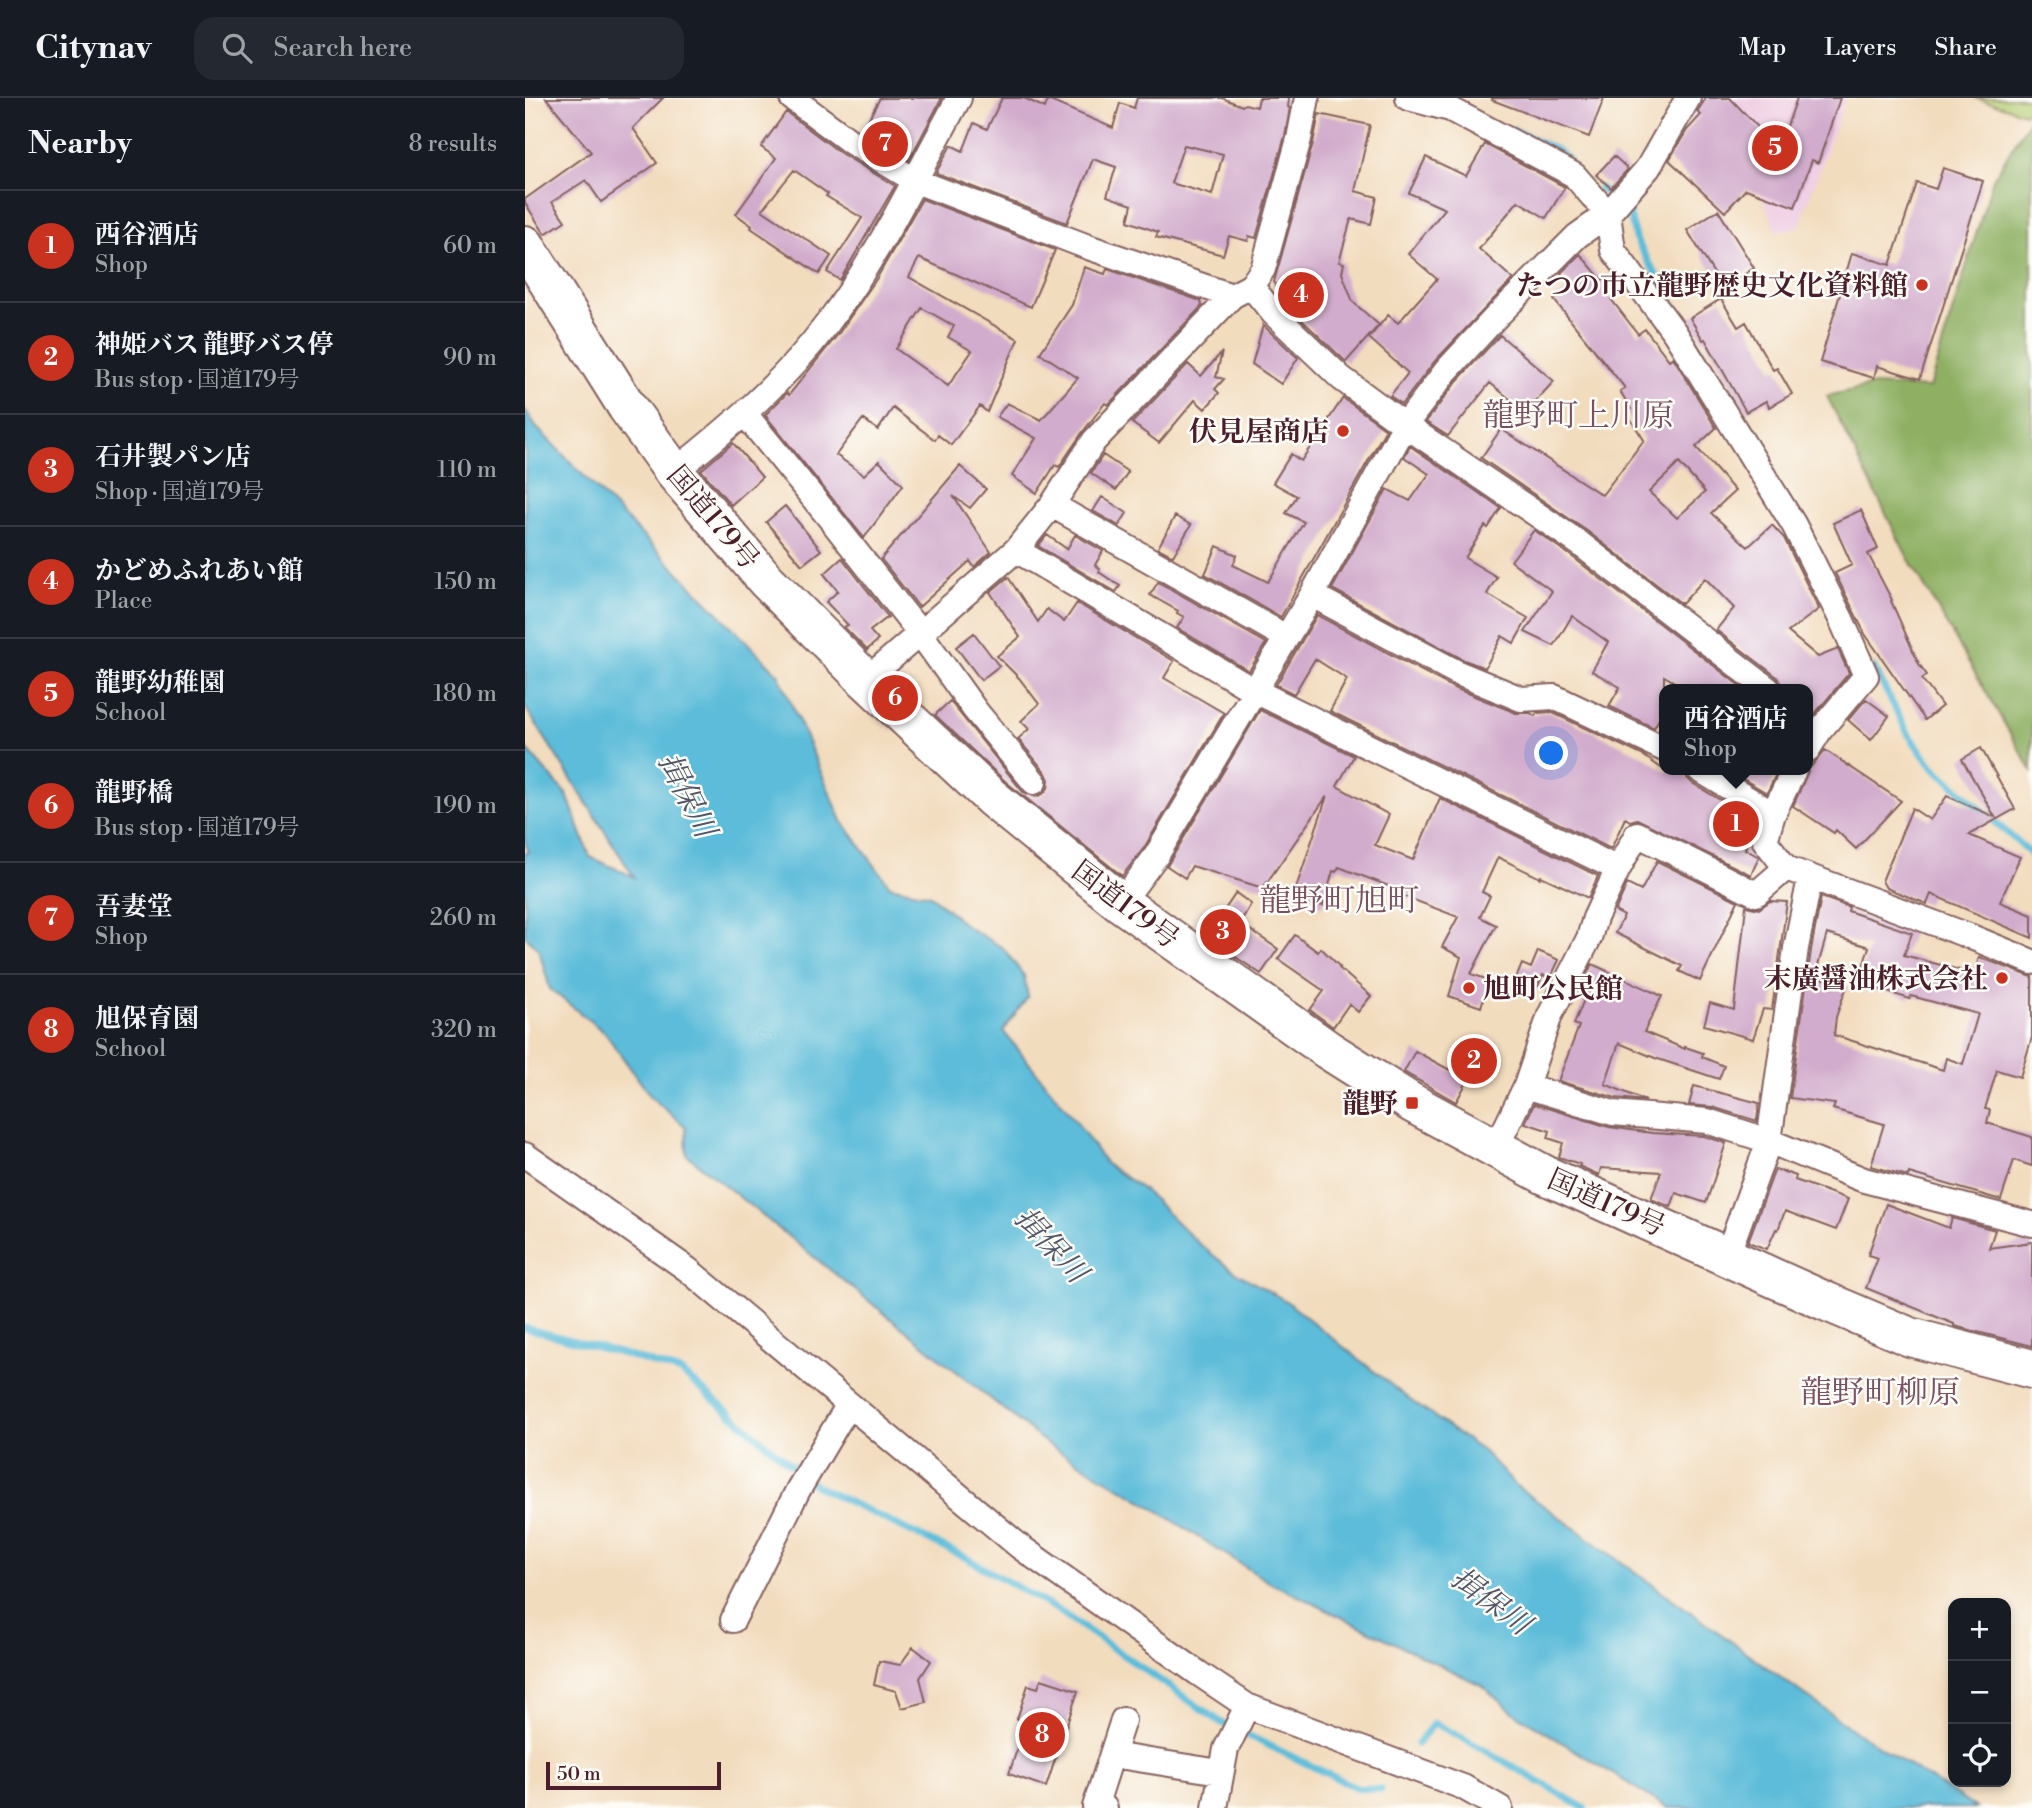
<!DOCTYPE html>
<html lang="en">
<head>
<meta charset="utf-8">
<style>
  body { margin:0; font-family:"Libre Bodoni","Noto Serif JP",serif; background:#242831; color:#f1f3f6 }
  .controls { position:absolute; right:21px; bottom:21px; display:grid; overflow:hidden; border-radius:14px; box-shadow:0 4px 10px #0003 }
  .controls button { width:63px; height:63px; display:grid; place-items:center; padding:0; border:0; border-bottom:2px solid #363941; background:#171b24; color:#f1f3f6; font:35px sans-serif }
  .scale { position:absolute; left:21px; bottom:18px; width:175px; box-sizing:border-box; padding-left:7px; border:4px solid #4a1f2b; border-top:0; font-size:19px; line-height:24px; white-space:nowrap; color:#4a1f2b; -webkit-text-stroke:5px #fdfcf7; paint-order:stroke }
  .you { position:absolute; left:1027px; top:656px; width:24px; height:24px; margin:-18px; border:5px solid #fff; border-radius:50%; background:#1a73e8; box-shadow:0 0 0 10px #1a73e833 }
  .badge { display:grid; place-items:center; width:46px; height:46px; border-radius:50%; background:#c8321e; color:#fff; font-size:23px; font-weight:700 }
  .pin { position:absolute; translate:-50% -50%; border:4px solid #fff; box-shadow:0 2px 7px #0006 }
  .popup { position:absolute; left:1134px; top:586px; width:154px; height:91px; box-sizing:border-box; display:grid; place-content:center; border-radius:14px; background:#171b24; filter:drop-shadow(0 2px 5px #0005); font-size:23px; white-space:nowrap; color:#9ea1a6 }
  .popup b { font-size:26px; color:#f1f3f6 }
  .popup::after { content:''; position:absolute; left:50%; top:100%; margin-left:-14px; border:14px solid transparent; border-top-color:#171b24 }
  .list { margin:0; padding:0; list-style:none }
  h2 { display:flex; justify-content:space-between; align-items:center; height:91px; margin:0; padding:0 28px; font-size:30px }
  h2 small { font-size:23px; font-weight:400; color:#9ea1a6 }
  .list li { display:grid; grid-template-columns:46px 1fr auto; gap:21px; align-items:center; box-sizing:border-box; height:112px; padding:0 28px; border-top:2px solid #363941 }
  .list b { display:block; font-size:26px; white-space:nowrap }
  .list p { margin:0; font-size:23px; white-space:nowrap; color:#9ea1a6 }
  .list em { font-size:23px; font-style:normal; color:#9ea1a6 }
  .icon { flex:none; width:38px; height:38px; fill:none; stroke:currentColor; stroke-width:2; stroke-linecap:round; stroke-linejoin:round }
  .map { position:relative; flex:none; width:1507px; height:1710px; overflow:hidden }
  header { display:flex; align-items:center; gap:42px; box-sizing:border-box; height:98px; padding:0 35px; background:#171b24; border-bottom:2px solid #363941 }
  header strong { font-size:33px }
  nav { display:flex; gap:38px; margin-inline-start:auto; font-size:24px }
  .search { width:490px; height:63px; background:#242831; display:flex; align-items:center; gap:18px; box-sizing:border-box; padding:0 24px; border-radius:21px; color:#9ea1a6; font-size:26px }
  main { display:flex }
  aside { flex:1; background:#171b24 }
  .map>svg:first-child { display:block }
</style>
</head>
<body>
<header>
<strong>Citynav</strong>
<div class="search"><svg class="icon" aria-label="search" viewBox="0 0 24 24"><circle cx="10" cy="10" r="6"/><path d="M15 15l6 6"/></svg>Search here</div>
<nav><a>Map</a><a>Layers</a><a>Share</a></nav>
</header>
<main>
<aside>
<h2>Nearby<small>8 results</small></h2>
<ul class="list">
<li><span class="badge">1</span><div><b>西谷酒店</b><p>Shop</p></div><em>60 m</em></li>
<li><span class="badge">2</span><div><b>神姫バス 龍野バス停</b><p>Bus stop · 国道179号</p></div><em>90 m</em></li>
<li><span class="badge">3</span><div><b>石井製パン店</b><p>Shop · 国道179号</p></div><em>110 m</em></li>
<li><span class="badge">4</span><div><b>かどめふれあい館</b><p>Place</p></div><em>150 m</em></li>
<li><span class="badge">5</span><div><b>龍野幼稚園</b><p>School</p></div><em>180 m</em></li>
<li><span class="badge">6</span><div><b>龍野橋</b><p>Bus stop · 国道179号</p></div><em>190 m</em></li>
<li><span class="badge">7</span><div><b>吾妻堂</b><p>Shop</p></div><em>260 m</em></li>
<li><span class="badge">8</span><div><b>旭保育園</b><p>School</p></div><em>320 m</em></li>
</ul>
</aside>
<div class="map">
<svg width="1507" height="1710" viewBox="0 0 1507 1710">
  <rect width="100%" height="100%" fill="#fdfcf7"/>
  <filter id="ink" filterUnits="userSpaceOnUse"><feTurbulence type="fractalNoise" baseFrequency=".0143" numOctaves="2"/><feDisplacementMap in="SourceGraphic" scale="14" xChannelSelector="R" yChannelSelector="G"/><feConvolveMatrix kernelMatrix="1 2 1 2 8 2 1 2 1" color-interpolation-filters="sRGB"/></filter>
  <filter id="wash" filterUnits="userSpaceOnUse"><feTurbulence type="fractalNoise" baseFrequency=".00686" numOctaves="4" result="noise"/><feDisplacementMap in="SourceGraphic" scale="28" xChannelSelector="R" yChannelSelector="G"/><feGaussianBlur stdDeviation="1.57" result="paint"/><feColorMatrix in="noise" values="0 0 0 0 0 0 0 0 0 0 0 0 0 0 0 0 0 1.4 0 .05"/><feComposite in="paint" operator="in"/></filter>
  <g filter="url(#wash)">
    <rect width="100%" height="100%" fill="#f2dcbe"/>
    <path fill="#f0d0e4" d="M 1172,0 L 1321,0 L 1274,129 L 1252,134 L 1231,84 L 1162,15 Z"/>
    <path fill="#b4cc71" stroke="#7f764e" stroke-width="2" d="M 1450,0 L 1507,0 L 1507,7 L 1500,15 Z"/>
    <path fill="#8fb063" stroke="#6c6847" stroke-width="2" d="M 1507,18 L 1507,673 L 1382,458 L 1302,298 L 1349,287 L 1404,290 L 1468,81 Z"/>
    <path fill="#5bbcd9" stroke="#526e82" stroke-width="2" d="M 0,311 L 11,329 L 254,577 L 317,723 L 365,788 L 406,797 L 441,828 L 478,850 L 499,878 L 503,899 L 478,933 L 551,1023 L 581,1066 L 619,1092 L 673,1145 L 707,1172 L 761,1203 L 885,1302 L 959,1354 L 990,1387 L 1328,1632 L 1451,1710 L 1143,1710 L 988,1614 L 956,1587 L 742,1483 L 624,1407 L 522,1346 L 162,1057 L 161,1029 L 127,1000 L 80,935 L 25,891 L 14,852 L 0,838 L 0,754 L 3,754 L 0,742 L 0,649 L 42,697 L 65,759 L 109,779 L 0,609 Z"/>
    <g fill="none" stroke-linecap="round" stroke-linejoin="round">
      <path stroke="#5bbcd9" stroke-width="7" d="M 989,32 L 1033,53 L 1043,61
        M 1075,90 L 1105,116 L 1110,140 L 1186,271
        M 1349,570 L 1384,637 L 1404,665 L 1507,757
        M 0,1230 L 98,1256 L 156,1274 L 291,1388 L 441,1460 L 534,1513 L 697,1625 L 832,1690 L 856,1691
        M 892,1646 L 909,1625 L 956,1650 L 1059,1710"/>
    </g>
    <g id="blocks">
      <path fill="#d2accc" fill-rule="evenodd" d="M 21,0 L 138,0 L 108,30 L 132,65 L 76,104 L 61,82 L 27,104 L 40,123 L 20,136 L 0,105 L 0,101 L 66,54 Z
        M 355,0 L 417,0 L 384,62 L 337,33 Z
        M 477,0 L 499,0 L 520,10 L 523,2 L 588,30 L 595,5 L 609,10 L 612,0 L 697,0 L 717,8 L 720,6 L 732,9 L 734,0 L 764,0 L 763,9 L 765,10 L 760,38 L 731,140 L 724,138 L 723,143 L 704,138 L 698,157 L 631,139 L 633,134 L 603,123 L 607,107 L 582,98 L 591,69 L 568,61 L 542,125 L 411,75 L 426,47 L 438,53 L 449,25 L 462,31 ZM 659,47 L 698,56 L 687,97 L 646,85 Z
        M 967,0 L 1079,0 L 1064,39 L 967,2 Z
        M 1181,0 L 1205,0 L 1254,51 L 1272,0 L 1315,0 L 1293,65 L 1287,62 L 1270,109 L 1221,91 L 1200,114 L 1144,62 L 1162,32 L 1176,17 L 1172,14 Z
        M 261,14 L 317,56 L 370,88 L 315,182 L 302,174 L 337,120 L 301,98 L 303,96 L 269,72 L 237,112 L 306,158 L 294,176 L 226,130 L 227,128 L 211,116 L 251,60 L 236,49 Z
        M 794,16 L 845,27 L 830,93 L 852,99 L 846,126 L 826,121 L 814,164 L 819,165 L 817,175 L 828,204 L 854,227 L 821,264 L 759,205 L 749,184 L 788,45 Z
        M 960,46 L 1040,89 L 1021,120 L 993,103 L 954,151 L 988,181 L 910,263 L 877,306 L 865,298 L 883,275 L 844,240 L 863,217 L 873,225 L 912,181 L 883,156 L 920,111 L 884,95 L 901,59 L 941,78 Z
        M 1089,58 L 1103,71 L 1086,90 L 1071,77 Z
        M 1418,70 L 1458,83 L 1395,281 L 1352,268 L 1349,280 L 1295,264 L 1327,155 L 1365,167 L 1392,85 L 1411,91 Z
        M 397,101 L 530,152 L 506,209 L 394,160 L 384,179 L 493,241 L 462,314 L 455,308 L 426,347 L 413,337 L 410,342 L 368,310 L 353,332 L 338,321 L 311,357 L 339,377 L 354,363 L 378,387 L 339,440 L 240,317 L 262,295 L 264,297 L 314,235 L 352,180 ZM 397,210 L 429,228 L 423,239 L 447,253 L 423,288 L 371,251 Z
        M 1193,112 L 1229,170 L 1198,190 L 1162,132 Z
        M 1055,156 L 1077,182 L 1080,180 L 1092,195 L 1086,201 L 1113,236 L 1120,231 L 1144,262 L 1148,259 L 1191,330 L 1171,349 L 1210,393 L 1186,415 L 1223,449 L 1247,427 L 1259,440 L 1294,511 L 1263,534 L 1293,559 L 1313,551 L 1324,575 L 1283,624 L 1283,591 L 1259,591 L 1252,579 L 1191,532 L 1209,510 L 1180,480 L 1157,506 L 1062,433 L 956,360 L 976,331 L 1077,397 L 1119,342 L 1101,314 L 1106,311 L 1095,293 L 1100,290 L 1029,202 L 1047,189 L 1036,175 ZM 1154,365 L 1180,394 L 1152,420 L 1124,394 Z
        M 559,169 L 580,176 L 582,171 L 676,203 L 677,208 L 583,307 L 580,305 L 557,335 L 534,369 L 530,367 L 512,395 L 487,378 L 511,340 L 472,319 L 482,305 L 516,322 L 553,280 L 515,255 L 547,207 Z
        M 1196,201 L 1213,229 L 1221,224 L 1248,272 L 1252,270 L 1267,296 L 1244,309 L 1241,303 L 1221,314 L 1180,241 L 1178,242 L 1165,220 Z
        M 738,227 L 773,260 L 756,286 L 727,266 Z
        M 975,237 L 1029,283 L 1001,314 L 965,285 L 923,338 L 901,324 L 932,283 Z
        M 697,254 L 691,279 L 699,281 L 690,291 L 694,295 L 680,311 L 670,302 L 634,345 L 607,325 L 663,266 L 676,278 Z
        M 818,300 L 861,331 L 756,519 L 680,476 L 692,448 L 712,457 L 708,467 L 743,484 L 779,424 L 761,415 L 772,398 L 748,385 L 766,356 L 776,363 Z
        M 208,345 L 237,379 L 206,407 L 176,372 Z
        M 885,348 L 976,410 L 963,430 L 960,428 L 940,460 L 972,479 L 962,496 L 1003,520 L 989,545 L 977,538 L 960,570 L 939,562 L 807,491 L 862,391 L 885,403 L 904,376 L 879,359 Z
        M 578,357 L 603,374 L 591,392 L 566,375 Z
        M 435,368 L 461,391 L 445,410 L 428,398 L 466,454 L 449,469 L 445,463 L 394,509 L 356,461 Z
        M 577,399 L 602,415 L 594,428 L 568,413 Z
        M 260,408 L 296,452 L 277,467 L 241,424 Z
        M 1336,412 L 1353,451 L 1343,456 L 1367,502 L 1366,503 L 1394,566 L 1402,577 L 1397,581 L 1417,608 L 1400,622 L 1340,536 L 1310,475 L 1327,467 L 1308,425 Z
        M 650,418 L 666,427 L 648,458 L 633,450 Z
        M 1009,432 L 1045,457 L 1219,591 L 1162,591 L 1139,578 L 1139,611 L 1129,630 L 1084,608 L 1095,589 L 1067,573 L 1083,544 L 1047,518 L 1029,548 L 1000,534 L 1027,493 L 986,463 Z
        M 522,437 L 542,451 L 550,437 L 578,453 L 570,467 L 575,471 L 574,474 L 595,488 L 591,494 L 513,448 Z
        M 317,460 L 363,519 L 345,533 L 353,542 L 342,552 L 319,529 L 323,527 L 301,504 L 313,493 L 299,476 Z
        M 483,479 L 513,524 L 522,511 L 539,524 L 552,505 L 649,563 L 639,580 L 699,615 L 619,750 L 597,778 L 481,684 L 410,617 L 425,603 L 498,694 L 511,699 L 518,696 L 523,690 L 524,682 L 521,675 L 493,641 L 504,631 L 496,623 L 514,606 L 494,580 L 472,558 L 495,539 L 465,494 Z
        M 633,484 L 741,545 L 724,573 L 652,530 L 659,519 L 652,515 L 653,513 L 625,497 Z
        M 792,517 L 927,589 L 991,615 L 1005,615 L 1010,618 L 1012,615 L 1026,614 L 1119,658 L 1139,672 L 1160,672 L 1162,680 L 1167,685 L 1230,723 L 1220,751 L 1234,759 L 1226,777 L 1112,721 L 1105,723 L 1100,720 L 1086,751 L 805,613 L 822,581 L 790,561 L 769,596 L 751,587 Z
        M 449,535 L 474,568 L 456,582 L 431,549 Z
        M 1341,601 L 1364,618 L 1346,642 L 1323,622 Z
        M 735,612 L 829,658 L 812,688 L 864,717 L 850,747 L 888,762 L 915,700 L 1073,778 L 1063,800 L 1016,778 L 1015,780 L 973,759 L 957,794 L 965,798 L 955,819 L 971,827 L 946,876 L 964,882 L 956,909 L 924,898 L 936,859 L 917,849 L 933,819 L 868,794 L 869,790 L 814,769 L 811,774 L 808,773 L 798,808 L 768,799 L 802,698 L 738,790 L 667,768 L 660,780 L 642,768 Z
        M 1456,650 L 1490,711 L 1444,737 L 1495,759 L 1475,804 L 1507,817 L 1507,840 L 1406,796 L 1402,806 L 1361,790 L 1357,783 L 1387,710 L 1405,722 L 1422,698 L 1470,719 L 1437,661 Z
        M 1300,652 L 1376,703 L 1331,751 L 1311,732 L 1309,735 L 1268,708 L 1284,671 Z
        M 1203,672 L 1253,672 L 1242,695 Z
        M 1132,763 L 1213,803 L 1175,883 L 1154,873 L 1157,868 L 1090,835 L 1099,818 L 1090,813 L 1102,786 L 1116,793 Z
        M 711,795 L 726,806 L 715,825 L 753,851 L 736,876 L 681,839 Z
        M 1296,799 L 1324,809 L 1323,813 L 1387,835 L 1379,857 L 1449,876 L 1454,859 L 1507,879 L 1507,939 L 1495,979 L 1472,972 L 1460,1011 L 1465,1012 L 1462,1025 L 1507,1039 L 1507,1068 L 1489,1062 L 1476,1102 L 1384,1075 L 1383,1078 L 1346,1068 L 1359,1026 L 1308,1011 L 1310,1006 L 1265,1000 L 1286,852 ZM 1302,836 L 1344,849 L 1333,885 L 1385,901 L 1386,898 L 1453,916 L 1438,966 L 1421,960 L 1418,972 L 1309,937 L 1311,919 L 1322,888 L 1290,878 Z
        M 1245,803 L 1262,804 L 1247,912 L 1238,911 L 1228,941 L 1179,927 L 1185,905 L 1209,912 L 1221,808 L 1234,811 Z
        M 770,837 L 793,854 L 796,850 L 815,869 L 814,870 L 846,898 L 833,914 L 824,906 L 808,929 L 785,912 L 799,893 L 753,861 Z
        M 1013,853 L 1034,862 L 1025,881 L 1018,877 L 1008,899 L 987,890 L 997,866 L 1006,870 Z
        M 1067,866 L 1137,898 L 1119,934 L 1160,951 L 1160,949 L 1178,955 L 1177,959 L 1199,968 L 1194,981 L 1130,960 L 1094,945 L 1080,986 L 1121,1003 L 1091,1000 L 1033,983 L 1054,928 L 1049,926 L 1065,887 L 1058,884 Z
        M 890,953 L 943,982 L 931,1004 L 879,974 Z
        M 1169,988 L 1234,1005 L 1232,1023 L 1187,1009 L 1164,1007 Z
        M 1009,1006 L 1084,1029 L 1127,1035 L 1179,1038 L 1201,1045 L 1181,1105 L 1151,1095 L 1146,1109 L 1126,1101 L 1136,1074 L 1076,1070 L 1074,1077 L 1054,1068 L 1055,1066 L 1034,1059 L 1038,1045 L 1023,1040 L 1025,1033 L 1000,1025 Z
        M 1250,1071 L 1271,1078 L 1270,1082 L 1323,1101 L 1311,1132 L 1260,1113 L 1253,1132 L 1251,1131 L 1242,1151 L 1223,1144 Z
        M 1361,1106 L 1424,1130 L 1427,1120 L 1470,1132 L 1464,1150 L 1507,1144 L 1507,1248 L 1429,1228 L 1429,1226 L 1341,1190 L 1353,1160 L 1343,1157 Z
        M 388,1549 L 406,1563 L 395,1580 L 401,1604 L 377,1610 L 371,1593 L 349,1587 L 354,1563 L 375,1567 Z
        M 516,1581 L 553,1593 L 521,1689 L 484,1676 L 501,1624 L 492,1621 L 503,1587 L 513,1590 Z"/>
    </g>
  </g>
  <g filter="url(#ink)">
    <use href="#blocks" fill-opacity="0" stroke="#85615e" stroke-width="2"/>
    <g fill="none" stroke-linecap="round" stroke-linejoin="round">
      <defs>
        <path id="minor" d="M 267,0 L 326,44 L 391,83 L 563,149 L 707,198
          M 883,0 L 925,11 L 1049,77 L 1083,116 L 1088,152 L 1150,235 L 1269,427 L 1316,521 L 1341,578 L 1295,632 L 1283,651
          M 726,188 L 748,215 L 816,280 L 880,327 L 1054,445 L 1243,591
          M 220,316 L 307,423 L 395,535 L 450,612 L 509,684
          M 149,374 C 205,329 259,284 302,226 C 355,156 392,76 434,0
          M 527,407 L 761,539
          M 491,452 L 728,592 L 1093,771 L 1112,736 L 1231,796 L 1261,770
          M 787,497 L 933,575 L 996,601 L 1029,599 L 1139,651
          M 341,582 L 491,452 L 527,407 L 569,343 L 707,198 L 726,188 L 738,171 L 774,41 L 782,0
          M 1175,672 L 1248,716
          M 1269,672 L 1248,716 L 1240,743 L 1261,770 L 1444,838 L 1507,864
          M 596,805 L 631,758 L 787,497 L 880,327 L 921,273 L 970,220 L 1052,138 L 1083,116 L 1123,70 L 1163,0
          M 1001,988 L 1088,1015 L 1182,1023 L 1244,1043 L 1339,1082 L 1507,1126
          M 971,1050 L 1001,988 L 1025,917 L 1064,840 L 1070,820 L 1093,771
          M 0,1057 L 162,1171 L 494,1448 L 673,1575 L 722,1608 L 938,1689 L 975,1710
          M 1202,1158 L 1244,1043 L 1271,850 L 1285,780
          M 208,1522 L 273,1392 L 324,1306
          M 587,1657 L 695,1674
          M 580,1710 L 570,1709 L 598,1622
          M 690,1710 L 701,1651 L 722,1608"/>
        <path id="trunk" d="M 0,147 L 102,309 L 149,374 L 241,482 L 341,582 L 467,700 L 596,805 L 803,952 L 887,1005 L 1020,1077 L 1300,1203 L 1385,1239 L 1507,1271"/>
      </defs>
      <use href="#minor" stroke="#85615e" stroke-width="28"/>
      <use href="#trunk" stroke="#85615e" stroke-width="42"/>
      <use href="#minor" stroke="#fff" stroke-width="24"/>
      <use href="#trunk" stroke="#fff" stroke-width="38"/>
    </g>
  </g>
  <g fill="#c8321e" stroke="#fdfcf7" stroke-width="2.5">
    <circle cx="1397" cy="187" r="7"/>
    <circle cx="818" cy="333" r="7"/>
    <circle cx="1477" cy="880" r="7"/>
    <circle cx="944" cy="890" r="7"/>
    <rect x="880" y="998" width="14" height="14" rx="3.5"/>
  </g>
  <g text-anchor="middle" stroke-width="5" stroke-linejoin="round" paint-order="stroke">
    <g font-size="28" font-weight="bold" fill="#4a1f2b" stroke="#fdfcf7" text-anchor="end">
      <text x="1383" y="197">たつの市立龍野歴史文化資料館</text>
      <text x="804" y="343">伏見屋商店</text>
      <text x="1463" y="890">末廣醤油株式会社</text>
      <text x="958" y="900" text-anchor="start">旭町公民館</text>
      <text x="873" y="1015">龍野</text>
    </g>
    <g font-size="28" fill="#4a1f2b" stroke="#fdfcf7">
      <text transform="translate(189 419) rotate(50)" y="10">国道179号</text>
      <text transform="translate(601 806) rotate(37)" y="10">国道179号</text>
      <text transform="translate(1082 1104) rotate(24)" y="10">国道179号</text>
    </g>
    <g font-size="30" font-style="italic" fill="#505668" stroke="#fdfcf7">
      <text transform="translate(162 697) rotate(63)" y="10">揖保川</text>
      <text transform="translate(526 1147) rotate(47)" y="10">揖保川</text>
      <text transform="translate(966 1503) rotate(37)" y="10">揖保川</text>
    </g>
    <g font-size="32" fill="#7a5063" stroke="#fdfcf7">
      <text x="1053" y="328">龍野町上川原</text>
      <text x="814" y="813">龍野町旭町</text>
      <text x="1355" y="1305">龍野町柳原</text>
    </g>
  </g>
</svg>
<div class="controls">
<button>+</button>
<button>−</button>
<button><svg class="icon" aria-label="locate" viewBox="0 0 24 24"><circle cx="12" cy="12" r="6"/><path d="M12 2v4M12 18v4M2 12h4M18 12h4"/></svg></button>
</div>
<div class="scale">50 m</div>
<div class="you"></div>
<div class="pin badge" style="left:1211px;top:726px">1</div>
<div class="popup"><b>西谷酒店</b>Shop</div>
<div class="pin badge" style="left:949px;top:963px">2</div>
<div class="pin badge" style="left:698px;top:834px">3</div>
<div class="pin badge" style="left:776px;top:197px">4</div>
<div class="pin badge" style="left:1250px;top:50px">5</div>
<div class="pin badge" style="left:370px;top:600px">6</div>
<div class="pin badge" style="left:360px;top:46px">7</div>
<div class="pin badge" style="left:517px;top:1637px">8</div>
</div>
</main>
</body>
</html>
